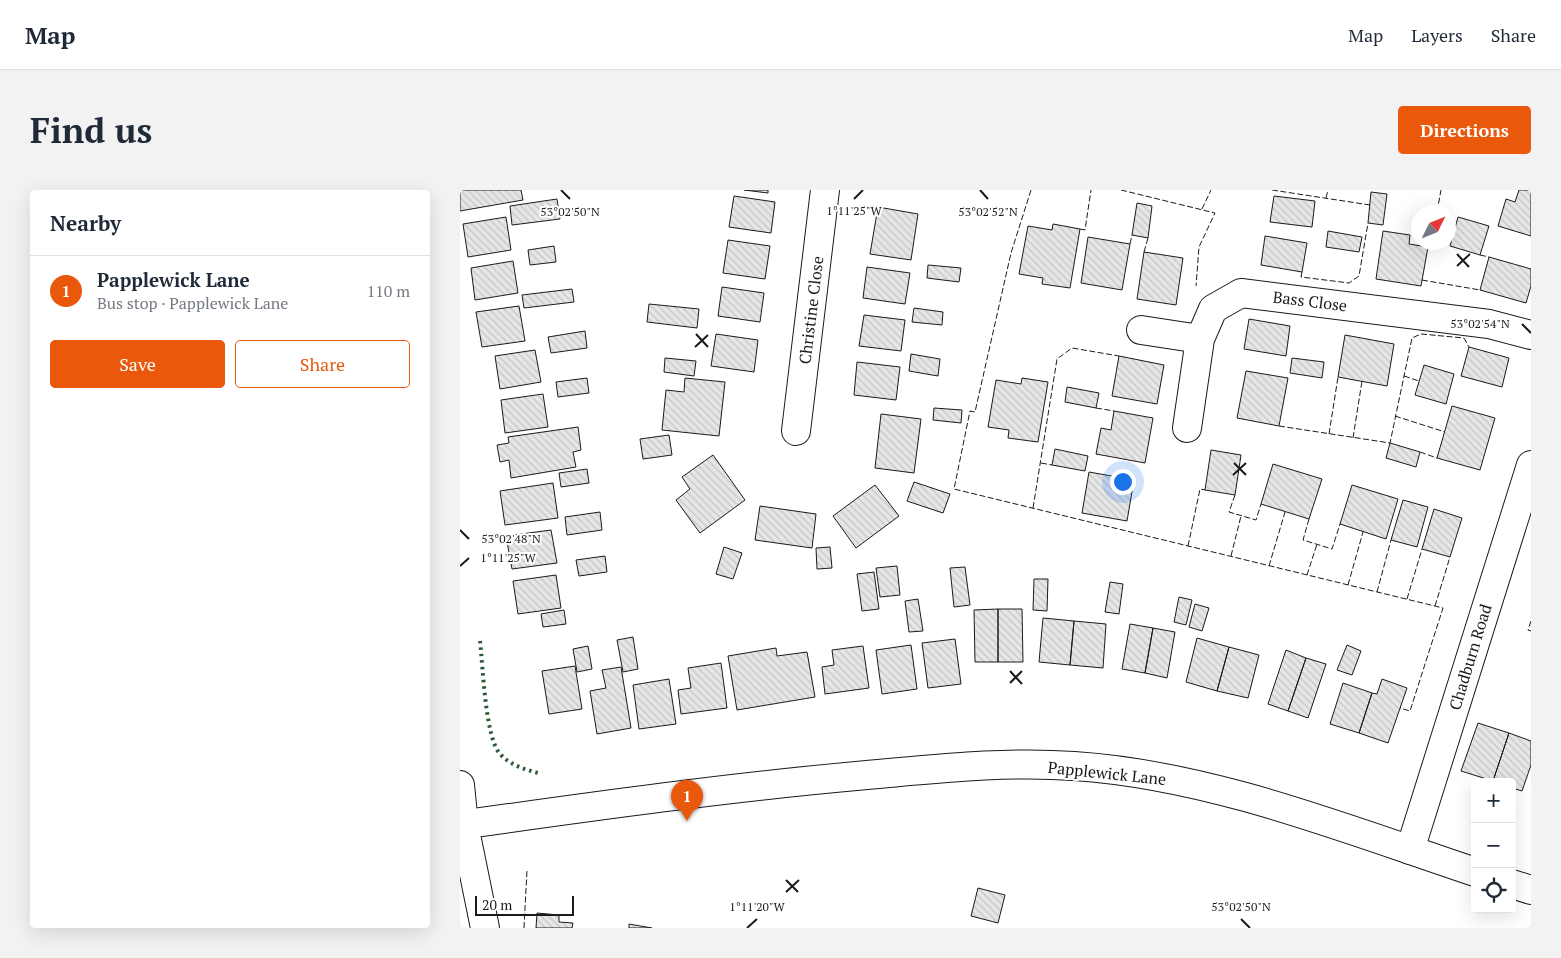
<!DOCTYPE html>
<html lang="en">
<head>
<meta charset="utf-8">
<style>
  body { margin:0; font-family:"PT Serif",serif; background:#f2f2f3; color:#1f2937 }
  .controls { position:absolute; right:15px; bottom:15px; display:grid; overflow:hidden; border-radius:5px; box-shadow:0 5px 20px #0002 }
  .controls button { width:45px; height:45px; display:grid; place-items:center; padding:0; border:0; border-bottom:1px solid #e0e1e3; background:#fff; color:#1f2937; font:25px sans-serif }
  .compass { position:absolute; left:951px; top:15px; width:45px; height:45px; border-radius:50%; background:#fff; box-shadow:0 5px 20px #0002; rotate:47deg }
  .scale { position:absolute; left:15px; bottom:12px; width:99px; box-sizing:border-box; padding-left:5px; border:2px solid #1a1a1a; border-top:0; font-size:14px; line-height:18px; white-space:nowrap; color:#1a1a1a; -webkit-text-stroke:4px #fff; paint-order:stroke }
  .you { position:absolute; left:662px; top:291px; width:18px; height:18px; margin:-12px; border:4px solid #fff; border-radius:50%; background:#1a73e8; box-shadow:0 0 0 8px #1a73e833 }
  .badge { display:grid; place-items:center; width:32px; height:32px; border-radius:50%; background:#ea580c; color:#fff; font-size:16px; font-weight:700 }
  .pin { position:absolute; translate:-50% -41px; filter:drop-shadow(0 1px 2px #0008) }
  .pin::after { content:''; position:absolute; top:26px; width:18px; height:15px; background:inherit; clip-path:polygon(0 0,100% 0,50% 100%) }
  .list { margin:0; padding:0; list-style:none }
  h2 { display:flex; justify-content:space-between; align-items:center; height:65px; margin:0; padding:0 20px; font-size:21px }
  h2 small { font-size:16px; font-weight:400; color:#747a83 }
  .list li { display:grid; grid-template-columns:32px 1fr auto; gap:15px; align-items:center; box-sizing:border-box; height:70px; padding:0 20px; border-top:1px solid #e0e1e3 }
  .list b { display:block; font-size:19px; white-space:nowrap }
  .list p { margin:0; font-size:16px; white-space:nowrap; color:#747a83 }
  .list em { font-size:16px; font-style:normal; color:#747a83 }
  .actions { display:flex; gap:10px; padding:15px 20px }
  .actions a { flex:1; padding:11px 0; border:1px solid #ea580c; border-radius:5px; text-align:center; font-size:18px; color:#ea580c }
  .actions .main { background:#ea580c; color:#fff }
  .icon { flex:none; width:28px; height:28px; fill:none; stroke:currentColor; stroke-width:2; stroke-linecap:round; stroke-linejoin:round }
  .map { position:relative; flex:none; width:1071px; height:738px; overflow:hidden; border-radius:5px }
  header { display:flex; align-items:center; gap:30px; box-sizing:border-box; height:70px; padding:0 25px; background:#fff; border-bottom:1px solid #e0e1e3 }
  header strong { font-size:24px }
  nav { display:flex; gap:28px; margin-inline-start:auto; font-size:18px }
  .intro { display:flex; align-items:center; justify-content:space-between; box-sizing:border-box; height:120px; padding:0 30px }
  h1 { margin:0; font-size:35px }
  .button { padding:12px 22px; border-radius:5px; background:#ea580c; color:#fff; font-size:18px; font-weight:700 }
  main { display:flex; gap:30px; padding:0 30px }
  aside { flex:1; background:#fff; border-radius:5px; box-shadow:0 5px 20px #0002 }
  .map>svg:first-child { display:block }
</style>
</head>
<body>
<header>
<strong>Map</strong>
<nav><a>Map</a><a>Layers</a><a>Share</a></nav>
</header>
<div class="intro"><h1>Find us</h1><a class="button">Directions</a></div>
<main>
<aside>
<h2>Nearby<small></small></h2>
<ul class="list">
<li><span class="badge">1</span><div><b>Papplewick Lane</b><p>Bus stop · Papplewick Lane</p></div><em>110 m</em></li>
</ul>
<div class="actions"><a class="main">Save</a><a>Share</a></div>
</aside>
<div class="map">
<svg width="1071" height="738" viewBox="0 0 1071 738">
  <defs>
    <pattern id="building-back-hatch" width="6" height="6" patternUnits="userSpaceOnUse" patternTransform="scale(1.25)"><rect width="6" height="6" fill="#e6e6e6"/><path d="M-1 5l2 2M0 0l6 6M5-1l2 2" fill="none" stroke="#c5c5c5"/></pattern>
  </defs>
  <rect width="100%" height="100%" fill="#fff"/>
  <path fill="url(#building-back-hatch)" stroke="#1a1a1a" d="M 0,0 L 61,0 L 63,10 L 0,21 Z
    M 284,0 L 308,0 L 308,3 Z
    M 1059,0 L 1071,0 L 1071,46 L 1038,36 L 1046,9 L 1055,12 Z
    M 911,2 L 927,4 L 923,35 L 908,33 Z
    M 274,6 L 315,12 L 311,43 L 269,37 Z
    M 814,6 L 855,11 L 852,37 L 810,32 Z
    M 97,9 L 100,29 L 52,35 L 50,16 Z
    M 677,13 L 692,16 L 688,48 L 672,45 Z
    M 418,17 L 458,24 L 451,70 L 410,64 Z
    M 46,27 L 51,60 L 8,67 L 3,34 Z
    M 998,27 L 1029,36 L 1020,65 L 990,56 Z
    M 593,34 L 620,39 L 610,98 L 582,94 L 583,88 L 559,84 L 568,36 L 592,40 Z
    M 868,41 L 902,47 L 899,62 L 866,57 Z
    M 923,41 L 950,45 L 949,54 L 968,57 L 961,96 L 916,89 Z
    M 805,46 L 847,53 L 842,82 L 801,75 Z
    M 628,47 L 670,54 L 662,100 L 621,93 Z
    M 268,50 L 310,56 L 305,89 L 263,83 Z
    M 94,56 L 96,72 L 70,75 L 68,60 Z
    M 684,62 L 723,68 L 716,115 L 677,109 Z
    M 1029,67 L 1071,79 L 1071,96 L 1066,113 L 1020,100 Z
    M 53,71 L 58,103 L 15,110 L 11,78 Z
    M 468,75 L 501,78 L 499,92 L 467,88 Z
    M 407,77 L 450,83 L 445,114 L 403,108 Z
    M 262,97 L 304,103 L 300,132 L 258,126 Z
    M 112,99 L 114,112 L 64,118 L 62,105 Z
    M 189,114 L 239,119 L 237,138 L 187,132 Z
    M 59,116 L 65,151 L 22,157 L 16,122 Z
    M 454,118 L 483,122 L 482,135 L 452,132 Z
    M 404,125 L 445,130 L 441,161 L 399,156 Z
    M 789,129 L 830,136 L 826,166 L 784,159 Z
    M 125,141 L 127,158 L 91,163 L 88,147 Z
    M 256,144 L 298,150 L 294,182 L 251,176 Z
    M 885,145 L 934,154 L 927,196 L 878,187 Z
    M 1009,157 L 1049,168 L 1042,197 L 1001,186 Z
    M 75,160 L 81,192 L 40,199 L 35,166 Z
    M 451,164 L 480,169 L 478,186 L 449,181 Z
    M 659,166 L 704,175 L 697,214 L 652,206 Z
    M 205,168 L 236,171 L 234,186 L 204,182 Z
    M 832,168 L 864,172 L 862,188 L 830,183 Z
    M 397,172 L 440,177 L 436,210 L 394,205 Z
    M 964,175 L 994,184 L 986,214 L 955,205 Z
    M 786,181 L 828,188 L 819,236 L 777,228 Z
    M 127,188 L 129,203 L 98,207 L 96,192 Z
    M 225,188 L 265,192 L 259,246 L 202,240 L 206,200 L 224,202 Z
    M 562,188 L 588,192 L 578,252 L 548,248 L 549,240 L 528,237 L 536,190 L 561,194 Z
    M 607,197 L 639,203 L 636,218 L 605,212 Z
    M 83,204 L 88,237 L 45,243 L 41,210 Z
    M 992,216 L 1035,228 L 1020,280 L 977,268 Z
    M 474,218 L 502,220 L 501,233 L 473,230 Z
    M 654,221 L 693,228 L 685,273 L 636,264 L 641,238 L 651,240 Z
    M 421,224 L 461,229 L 454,283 L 415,278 Z
    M 118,237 L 121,260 L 113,262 L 116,277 L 51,288 L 49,270 L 40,272 L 37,255 L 49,253 L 48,247 Z
    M 209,245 L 212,265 L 183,269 L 180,249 Z
    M 930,253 L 960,262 L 956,277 L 926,268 Z
    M 595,259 L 628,266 L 625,281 L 592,275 Z
    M 751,260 L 781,265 L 775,305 L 745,300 Z
    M 253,265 L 285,310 L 240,343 L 216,310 L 230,299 L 222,287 Z
    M 813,274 L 862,289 L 849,329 L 801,314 Z
    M 127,279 L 129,293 L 101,297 L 99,283 Z
    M 629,282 L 674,290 L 667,331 L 622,323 Z
    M 454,292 L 490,304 L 483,323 L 447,311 Z
    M 93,293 L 98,328 L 45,335 L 40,301 Z
    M 415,295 L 439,326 L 396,358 L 373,326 Z
    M 892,295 L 938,309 L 926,349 L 880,334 Z
    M 943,310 L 968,317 L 957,357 L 931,350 Z
    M 300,316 L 356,324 L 352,358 L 295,350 Z
    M 974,319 L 1002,328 L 990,367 L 962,359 Z
    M 140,322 L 142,340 L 107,345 L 105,327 Z
    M 91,340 L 97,373 L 52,379 L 46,346 Z
    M 264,357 L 282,363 L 273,389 L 256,384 Z
    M 370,357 L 372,378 L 357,379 L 356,358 Z
    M 145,366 L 147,382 L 119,386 L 116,370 Z
    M 437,376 L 440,405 L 420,407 L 416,378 Z
    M 505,377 L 510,415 L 494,417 L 490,378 Z
    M 414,382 L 419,419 L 402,421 L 397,384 Z
    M 96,385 L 101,418 L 58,424 L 53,391 Z
    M 574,389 L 588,389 L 587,421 L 573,420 Z
    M 650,392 L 663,394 L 659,424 L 645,422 Z
    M 719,407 L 732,410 L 726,435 L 714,432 Z
    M 458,409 L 463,441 L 449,442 L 445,411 Z
    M 735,414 L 749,418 L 742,441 L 729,437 Z
    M 538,419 L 562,419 L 563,472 L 538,472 Z
    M 538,419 L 538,472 L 515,472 L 514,420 Z
    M 104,420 L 106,434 L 83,437 L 81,424 Z
    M 583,428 L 614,431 L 610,475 L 579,472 Z
    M 614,431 L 646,434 L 643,478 L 610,475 Z
    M 670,434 L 693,438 L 685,483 L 662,479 Z
    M 693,438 L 715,442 L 707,488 L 685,483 Z
    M 173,447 L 178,479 L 163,482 L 157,450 Z
    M 737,448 L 769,457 L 757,501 L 726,492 Z
    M 495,449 L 501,494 L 468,498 L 462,453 Z
    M 451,455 L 457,499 L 422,504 L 416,460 Z
    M 887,455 L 901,461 L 892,485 L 877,480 Z
    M 128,456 L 132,479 L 117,482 L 113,459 Z
    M 403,456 L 409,498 L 365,504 L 362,477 L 374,475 L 372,460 Z
    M 769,457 L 799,465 L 788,508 L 757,501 Z
    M 316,458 L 317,466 L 347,462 L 355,507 L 277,520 L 268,466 Z
    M 826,460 L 846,468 L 828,521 L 808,514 Z
    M 846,468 L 866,474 L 848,528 L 828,521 Z
    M 261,473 L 267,518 L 221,524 L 218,500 L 231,498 L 228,478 Z
    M 115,476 L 122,519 L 89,524 L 82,481 Z
    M 161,477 L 171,538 L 137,544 L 130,501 L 146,498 L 142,480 Z
    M 209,489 L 216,534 L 179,539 L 173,495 Z
    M 922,489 L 947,498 L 928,553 L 899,543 L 912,503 L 917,504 Z
    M 883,493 L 912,503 L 899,543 L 870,534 Z
    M 1018,533 L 1049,543 L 1033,591 L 1001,581 Z
    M 1049,543 L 1071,551 L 1071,575 L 1062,601 L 1052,598 L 1052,592 L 1033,591 Z
    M 518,698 L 545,705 L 538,733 L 511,726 Z
    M 77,723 L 99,725 L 99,732 L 113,733 L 112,738 L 76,738 Z
    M 169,734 L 192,738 L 169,738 Z"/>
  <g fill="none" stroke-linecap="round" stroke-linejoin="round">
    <defs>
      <path id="minor" d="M 681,140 L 740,149
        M 727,238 L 740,149 L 753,119 L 781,103 L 1029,134 L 1071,145
        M 336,241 L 365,0
        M 0,595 L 4,635 L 25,738
        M 950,660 L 1071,275"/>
      <path id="tertiary" d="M 0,635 C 135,616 271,597 407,585 C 476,579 545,571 614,576 C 751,585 886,639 1015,682
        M 1052,694 L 1071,700"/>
    </defs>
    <use href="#minor" stroke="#1a1a1a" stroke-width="30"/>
    <use href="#tertiary" stroke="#1a1a1a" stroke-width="30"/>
    <use href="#minor" stroke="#fff" stroke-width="28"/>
    <use href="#tertiary" stroke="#fff" stroke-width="28"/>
    <path stroke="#2b5a34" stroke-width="4" stroke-dasharray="2.5 4" stroke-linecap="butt" d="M 20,451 C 23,476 25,547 40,564 C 50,575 64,579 78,583"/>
    <path stroke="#1a1a1a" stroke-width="1" stroke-dasharray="6 2.5" stroke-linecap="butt" d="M 571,0 L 551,63 L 515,222 L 510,221 L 494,299 L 983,418 L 950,521 L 940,518
      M 661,0 L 755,23 L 739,57 L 736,96
      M 812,0 L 910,15
      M 866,8 L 868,0
      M 742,19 L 751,0
      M 977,22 L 981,0
      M 620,39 L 625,40 L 631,0
      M 670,54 L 672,45
      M 968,57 L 972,58 L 973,52
      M 684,62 L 688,48
      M 1020,65 L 1029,67
      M 842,82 L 841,87 L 889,93 L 899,86 L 908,33
      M 962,90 L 1020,100
      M 944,186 L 959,191
      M 636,218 L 654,221
      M 935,226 L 985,242
      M 819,236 L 930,253 L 952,148 L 961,144 L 1004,148 L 1009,157
      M 869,244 L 878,187
      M 893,248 L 902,191
      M 960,262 L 977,268
      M 581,273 L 592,275
      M 775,305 L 769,322 L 796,330 L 801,314
      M 573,318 L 597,169 L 612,158 L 659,166
      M 849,329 L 843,350 L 872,359 L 880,334
      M 728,356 L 740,299 L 745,300
      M 771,366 L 781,326
      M 809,376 L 825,322
      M 847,385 L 857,354
      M 888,395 L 903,342
      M 917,402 L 931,350
      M 947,409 L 962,359
      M 975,416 L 990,367
      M 1071,431 L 1068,440 L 1071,441
      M 64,738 L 67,680"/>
  </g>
  <path fill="none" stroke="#1a1a1a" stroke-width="2" d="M 101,0 L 110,9M 520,0 L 528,9M 394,9 L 403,0M 997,64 L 1009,77M 997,76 L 1010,64M 1062,134 L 1071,143M 236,144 L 248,157M 235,157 L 248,145M 774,273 L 786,285M 773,285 L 786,273M 0,340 L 9,349M 0,376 L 9,368M 550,481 L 562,494M 550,493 L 562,481M 326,690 L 338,702M 326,702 L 339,690M 781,729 L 790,738M 287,738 L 297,729"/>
  <g text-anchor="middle" stroke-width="4" stroke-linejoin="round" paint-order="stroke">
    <g font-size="16" fill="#1a1a1a" stroke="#fff">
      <text transform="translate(850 111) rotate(7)" y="6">Bass Close</text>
      <text transform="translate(351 120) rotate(-83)" y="6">Christine Close</text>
      <text transform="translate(1010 467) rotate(-73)" y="6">Chadburn Road</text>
      <text transform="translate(647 583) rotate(6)" y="6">Papplewick Lane</text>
    </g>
  </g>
  <g font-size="12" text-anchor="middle" fill="#1a1a1a" stroke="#fff" stroke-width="4" stroke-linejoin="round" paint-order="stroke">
    <text x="394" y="25">1°11'25"W</text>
    <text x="110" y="26">53°02'50"N</text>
    <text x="528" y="26">53°02'52"N</text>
    <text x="1020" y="138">53°02'54"N</text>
    <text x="51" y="353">53°02'48"N</text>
    <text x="48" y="372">1°11'25"W</text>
    <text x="781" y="721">53°02'50"N</text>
    <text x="297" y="721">1°11'20"W</text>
  </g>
</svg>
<div class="controls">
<button>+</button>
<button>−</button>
<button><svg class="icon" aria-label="locate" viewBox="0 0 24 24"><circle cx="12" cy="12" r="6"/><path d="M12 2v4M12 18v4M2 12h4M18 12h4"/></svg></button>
</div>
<svg class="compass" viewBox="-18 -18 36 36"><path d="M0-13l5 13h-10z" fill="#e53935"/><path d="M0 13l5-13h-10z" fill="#747a83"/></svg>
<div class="scale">20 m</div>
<div class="you"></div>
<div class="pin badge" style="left:227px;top:631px">1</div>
</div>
</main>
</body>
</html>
